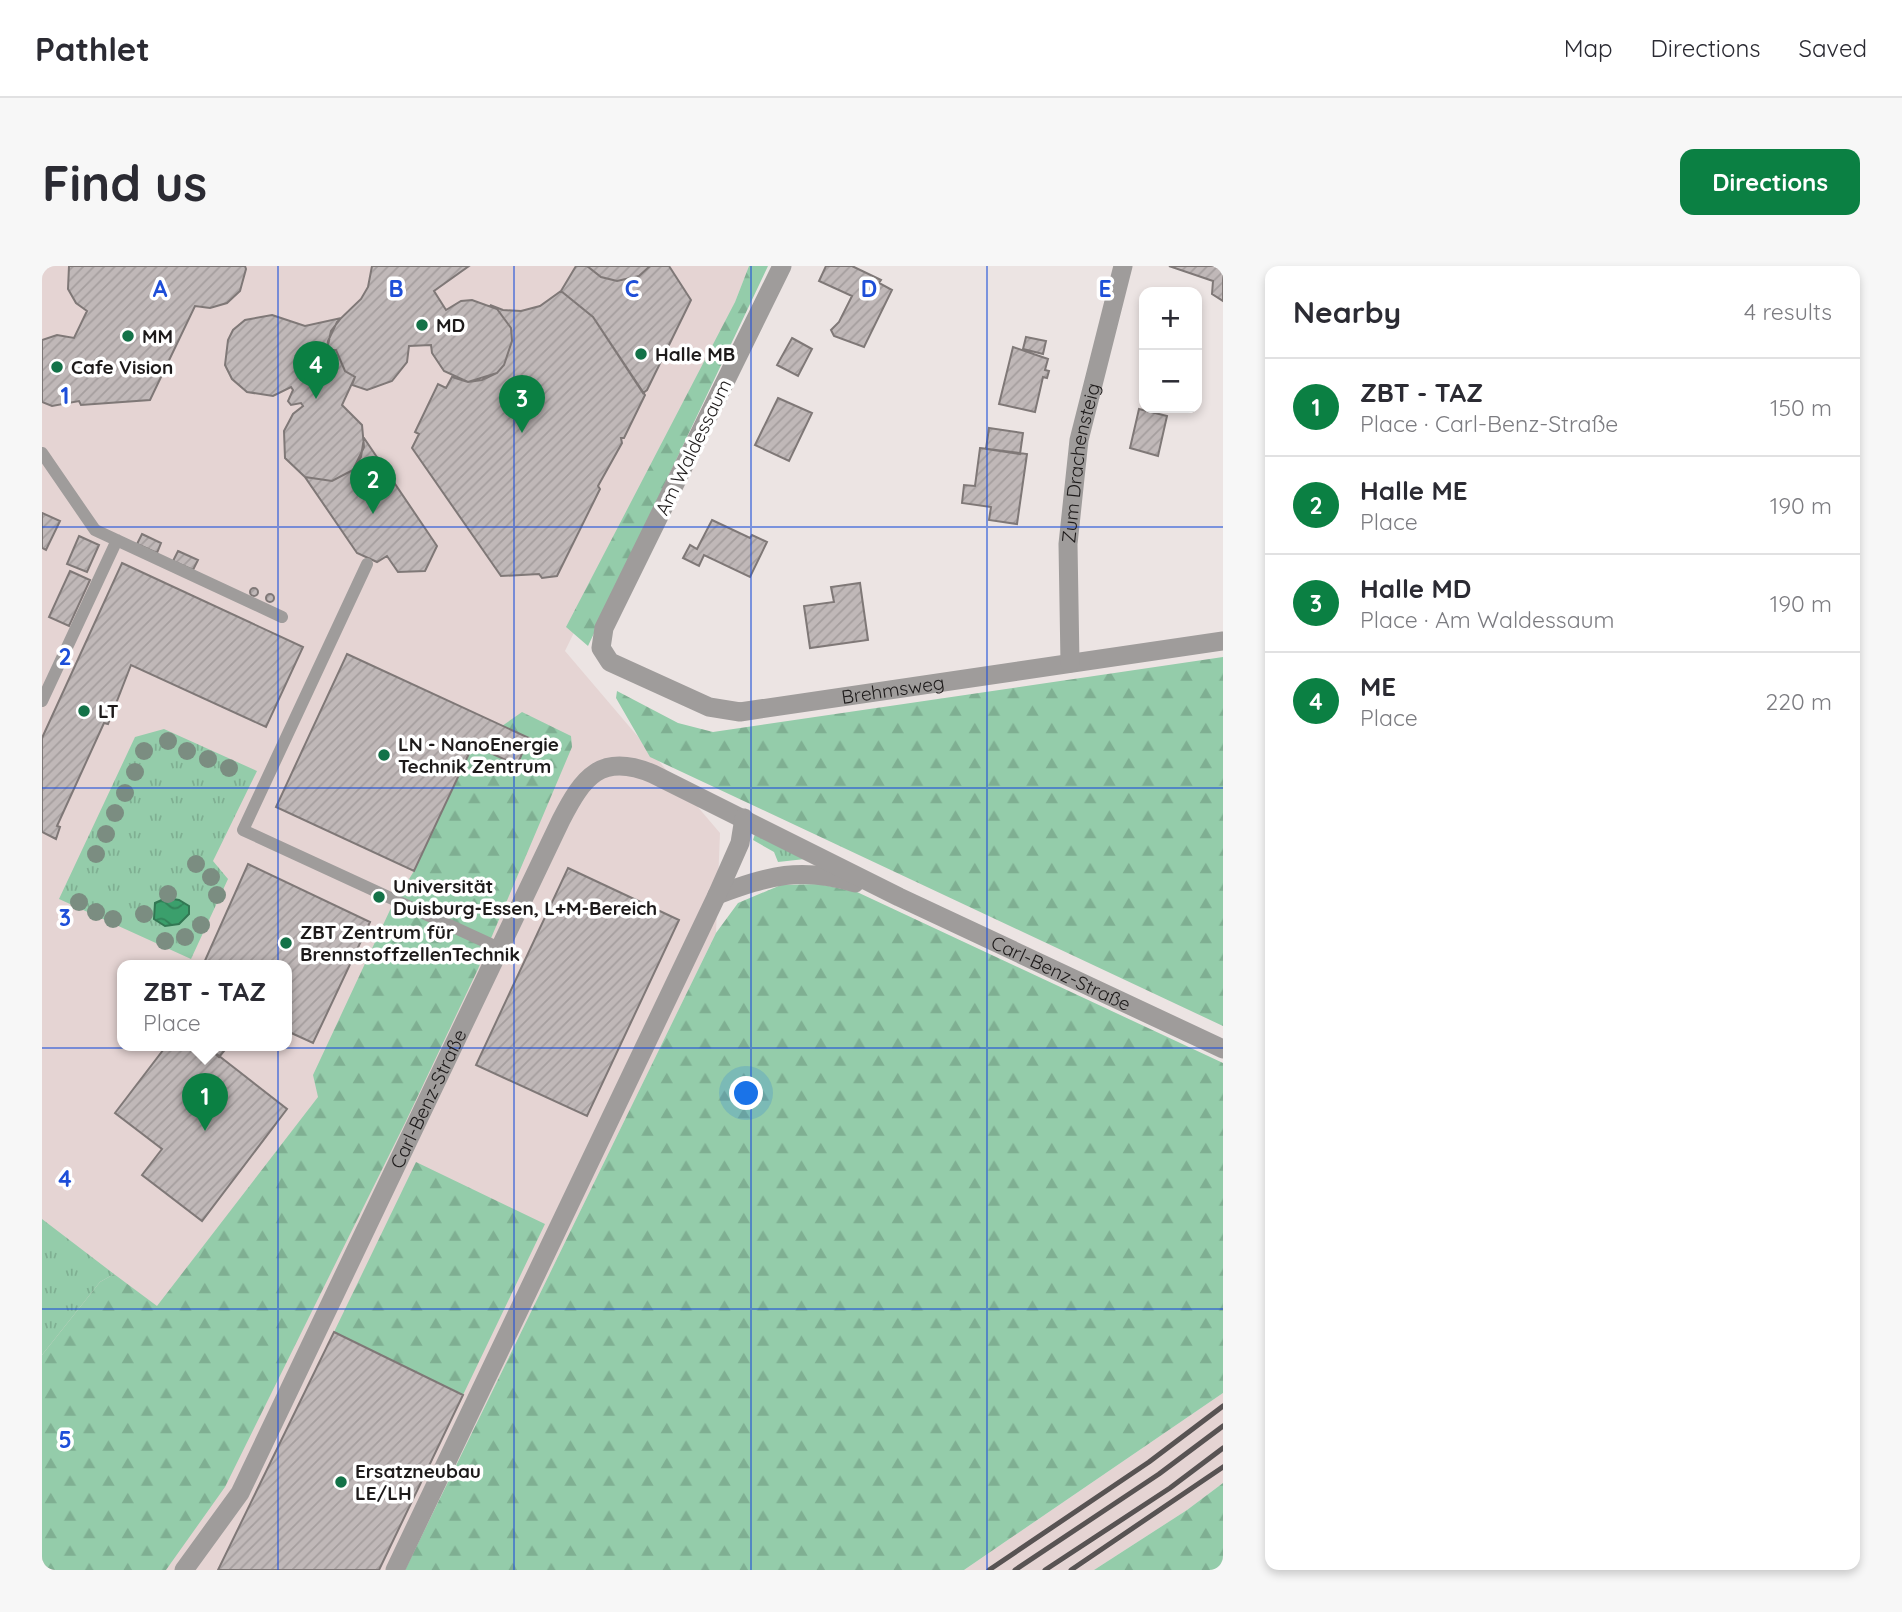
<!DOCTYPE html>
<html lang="en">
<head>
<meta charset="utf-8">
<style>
  body { margin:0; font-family:Quicksand,sans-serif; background:#f7f7f7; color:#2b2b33 }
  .controls { position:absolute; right:21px; top:21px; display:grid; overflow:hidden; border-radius:14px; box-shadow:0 4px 10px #0003 }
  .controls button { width:63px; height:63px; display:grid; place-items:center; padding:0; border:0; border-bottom:2px solid #e1e1e2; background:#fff; color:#2b2b33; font:35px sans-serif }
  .you { position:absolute; left:705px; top:828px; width:24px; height:24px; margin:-18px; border:5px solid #fff; border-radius:50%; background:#1a73e8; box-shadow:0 0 0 10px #1a73e833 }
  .badge { display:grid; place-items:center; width:46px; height:46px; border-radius:50%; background:#0b8043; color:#fff; font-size:23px; font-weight:700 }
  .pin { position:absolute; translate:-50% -58px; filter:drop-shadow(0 2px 4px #0008) }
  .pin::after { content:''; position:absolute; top:37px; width:24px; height:21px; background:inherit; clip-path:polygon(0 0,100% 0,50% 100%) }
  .popup { position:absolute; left:75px; top:694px; width:175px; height:91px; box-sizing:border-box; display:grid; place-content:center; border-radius:14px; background:#fff; filter:drop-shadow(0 2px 5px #0005); font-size:23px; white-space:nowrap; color:#7c7c81 }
  .popup b { font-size:26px; color:#2b2b33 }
  .popup::after { content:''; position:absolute; left:50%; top:100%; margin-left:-14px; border:14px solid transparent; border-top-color:#fff }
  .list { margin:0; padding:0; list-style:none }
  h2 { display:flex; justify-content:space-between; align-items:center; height:91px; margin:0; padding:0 28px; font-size:30px }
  h2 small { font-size:23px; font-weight:400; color:#7c7c81 }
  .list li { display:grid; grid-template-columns:46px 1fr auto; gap:21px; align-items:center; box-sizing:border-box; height:98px; padding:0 28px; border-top:2px solid #e1e1e2 }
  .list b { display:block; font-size:26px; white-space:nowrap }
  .list p { margin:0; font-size:23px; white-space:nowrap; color:#7c7c81 }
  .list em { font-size:23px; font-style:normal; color:#7c7c81 }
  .map { position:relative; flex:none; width:1181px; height:1304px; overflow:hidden; border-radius:14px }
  header { display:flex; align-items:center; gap:42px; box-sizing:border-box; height:98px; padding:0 35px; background:#fff; border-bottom:2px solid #e1e1e2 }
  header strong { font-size:33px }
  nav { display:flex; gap:38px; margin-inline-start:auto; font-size:24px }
  .intro { display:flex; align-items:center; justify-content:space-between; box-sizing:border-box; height:168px; padding:0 42px }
  h1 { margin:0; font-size:49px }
  .button { padding:18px 32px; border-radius:14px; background:#0b8043; color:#fff; font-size:24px; font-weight:700 }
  main { display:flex; gap:42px; padding:0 42px }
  aside { flex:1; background:#fff; border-radius:14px; box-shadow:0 4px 10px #0003 }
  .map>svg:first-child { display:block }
</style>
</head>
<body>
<header>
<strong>Pathlet</strong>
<nav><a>Map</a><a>Directions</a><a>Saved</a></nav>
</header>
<div class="intro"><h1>Find us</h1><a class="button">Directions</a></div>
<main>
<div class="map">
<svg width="1181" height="1304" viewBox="0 0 1181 1304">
  <defs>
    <pattern id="grass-tufts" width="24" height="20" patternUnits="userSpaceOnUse" patternTransform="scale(1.75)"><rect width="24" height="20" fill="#94ccaa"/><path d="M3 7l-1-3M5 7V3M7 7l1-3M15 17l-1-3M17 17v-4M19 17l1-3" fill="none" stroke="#7faf92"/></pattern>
    <pattern id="forest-firs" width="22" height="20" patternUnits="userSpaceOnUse" patternTransform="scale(1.75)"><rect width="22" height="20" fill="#94ccaa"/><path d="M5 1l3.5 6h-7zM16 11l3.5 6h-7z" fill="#7faf92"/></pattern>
    <pattern id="water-waves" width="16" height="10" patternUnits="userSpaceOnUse" patternTransform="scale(1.75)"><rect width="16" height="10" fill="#3b9f6c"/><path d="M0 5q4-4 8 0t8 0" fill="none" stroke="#318158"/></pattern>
    <pattern id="building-hatch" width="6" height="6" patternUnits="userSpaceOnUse" patternTransform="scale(1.75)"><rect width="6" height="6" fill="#c0b8b8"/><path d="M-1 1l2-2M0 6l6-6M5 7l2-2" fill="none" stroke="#a59e9e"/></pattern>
  </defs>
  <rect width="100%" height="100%" fill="#ece4e3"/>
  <path fill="#e5d4d3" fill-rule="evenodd" d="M 0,0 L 707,0 L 693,36 L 523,385 L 678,567 L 674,667 L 363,1304 L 0,1304 ZM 81,699 L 245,699 L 245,779 L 81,779 Z
    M 1181,1127 L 1181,1217 L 1145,1244 L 1052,1304 L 922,1304 Z"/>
  <path fill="url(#grass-tufts)" d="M 122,463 L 215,505 L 171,595 L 186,613 L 149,693 L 17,633 L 93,471 Z
    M 713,568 L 763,593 L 736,596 L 732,586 L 711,574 Z
    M 0,953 L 72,1008 L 58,1016 L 0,1089 Z"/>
  <path fill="url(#forest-firs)" d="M 707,0 L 726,0 L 546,380 L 524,361 L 693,36 Z
    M 1181,391 L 1181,760 L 608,491 L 574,432 L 575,425 L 636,457 L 671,466 Z
    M 480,446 L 529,470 L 530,481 L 436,703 L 364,855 L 183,1221 L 124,1304 L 0,1304 L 0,1089 L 58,1016 L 72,1008 L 115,1040 L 276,831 L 271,809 L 348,644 L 372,605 L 431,479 L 475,499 L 487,473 L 460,460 Z
    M 777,618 L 815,626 L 1181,797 L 1181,1127 L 922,1304 L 363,1304 L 674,667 L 696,637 L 739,619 Z
    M 374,896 L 503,958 L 421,1129 L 292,1066 Z
    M 1181,1217 L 1181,1304 L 1052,1304 L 1145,1244 Z"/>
  <path fill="url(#water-waves)" stroke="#327753" stroke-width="2" d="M 124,632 L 137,634 L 147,640 L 147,648 L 137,658 L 123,660 L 112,653 L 113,637 Z"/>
  <path fill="url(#building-hatch)" stroke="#7f7877" stroke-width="2" d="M 27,0 L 203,0 L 204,3 L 198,25 L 185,37 L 168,42 L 153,40 L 108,134 L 39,139 L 37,135 L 10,140 L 0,136 L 0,74 L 15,69 L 32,72 L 45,45 L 34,37 L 26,23 Z
    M 330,0 L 427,0 L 392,25 L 404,44 L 419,35 L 430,34 L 455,43 L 469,62 L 470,75 L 462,99 L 455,107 L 426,116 L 402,105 L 390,87 L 389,79 L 367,80 L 365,96 L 350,115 L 325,124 L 310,119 L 313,111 L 303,105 L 294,84 L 285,84 L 286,75 L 295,56 L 319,33 L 326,21 Z
    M 534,0 L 545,0 L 559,11 L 575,15 L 597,10 L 608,0 L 627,0 L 649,34 L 605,124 L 601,127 L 551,51 L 519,25 Z
    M 545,0 L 608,0 L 597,10 L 575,15 L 559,11 Z
    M 784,0 L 810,0 L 839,14 L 837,17 L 850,24 L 822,81 L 792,70 L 789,64 L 797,56 L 810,30 L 777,15 Z
    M 1127,0 L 1181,0 L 1181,35 L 1170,28 L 1171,15 Z
    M 519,25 L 551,51 L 603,129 L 582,172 L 579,172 L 580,177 L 556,220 L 558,223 L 515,310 L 500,312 L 497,308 L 459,310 L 370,182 L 377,168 L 373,166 L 396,118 L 404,122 L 410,111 L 426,116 L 440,114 L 455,107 L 462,99 L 470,75 L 469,62 L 455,43 L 448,39 L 461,44 L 479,45 L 498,40 Z
    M 230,49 L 263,60 L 299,52 L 289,65 L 285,84 L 294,84 L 303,105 L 313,111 L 300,139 L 320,159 L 322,181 L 311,204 L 290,215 L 263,211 L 243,192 L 242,165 L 251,148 L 261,140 L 259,137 L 249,139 L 246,135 L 251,124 L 249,121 L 231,130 L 205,126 L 190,113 L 183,99 L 186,74 L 191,64 L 203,54 Z
    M 984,71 L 1004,75 L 1001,88 L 981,83 Z
    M 750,72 L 770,83 L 756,110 L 735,99 Z
    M 971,81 L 1006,93 L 1003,104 L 1007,105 L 1005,112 L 1001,111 L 993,146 L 957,138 Z
    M 736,132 L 770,147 L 747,195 L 713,179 Z
    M 1097,143 L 1125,150 L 1116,190 L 1088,182 Z
    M 947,162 L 981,167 L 978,188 L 944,183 Z
    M 322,172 L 395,280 L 383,305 L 356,306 L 345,290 L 335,296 L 315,287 L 263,211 L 290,215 L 311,204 L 319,191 Z
    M 938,182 L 985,188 L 975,258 L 947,254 L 949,241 L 920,237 L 922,219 L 933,220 Z
    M 0,247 L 18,255 L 4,284 L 0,282 Z
    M 670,254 L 708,272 L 710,269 L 725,276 L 708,311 L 662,289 L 657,300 L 641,292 L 648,279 L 655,283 Z
    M 100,268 L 119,277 L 115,287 L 95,278 Z
    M 37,270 L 57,279 L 45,306 L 25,298 Z
    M 136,285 L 156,294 L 151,304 L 131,295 Z
    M 80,297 L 261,381 L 224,461 L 89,399 L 66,458 L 62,457 L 15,560 L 18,561 L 14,573 L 0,566 L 0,472 Z
    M 28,305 L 48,314 L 27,360 L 7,351 Z
    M 818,317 L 826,374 L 768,382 L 762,340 L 792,336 L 789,321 Z
    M208 326a4 4 0 1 1 8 0a4 4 0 1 1-8 0Z
    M224 332a4 4 0 1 1 8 0a4 4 0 1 1-8 0Z
    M 305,388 L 487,472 L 475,499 L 431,479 L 372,605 L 234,541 Z
    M 206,598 L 328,656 L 271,777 L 245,765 L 245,699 L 161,699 Z
    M 526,602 L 637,654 L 545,850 L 434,799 Z
    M 125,779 L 163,779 L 245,843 L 160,955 L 100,909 L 120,883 L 73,847 Z
    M 176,779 L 187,779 L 177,791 L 171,786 Z
    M 292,1066 L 421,1129 L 337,1304 L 176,1304 Z"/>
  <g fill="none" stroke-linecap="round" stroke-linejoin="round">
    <path stroke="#9f9c9b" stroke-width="12" d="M 0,187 L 53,264 L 240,351
      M 325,298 L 201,564 L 457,682
      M 0,435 L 75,274"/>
    <g stroke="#9f9c9b" stroke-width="19">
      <path id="s1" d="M 740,0 L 562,362 L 559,382 L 568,396 L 667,441 L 698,446 L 1181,375"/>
      <path id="s2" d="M 1028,397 L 1026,278 L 1037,174 L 1081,0"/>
    </g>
    <g stroke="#9f9c9b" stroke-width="19">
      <path d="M 675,629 C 727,610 758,600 813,617"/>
      <path id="s3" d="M 142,1304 L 198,1227 L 519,554 C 541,511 559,486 611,508 L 857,631 L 1181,783"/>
      <path d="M 353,1304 L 675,629 L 698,577 L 702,552"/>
    </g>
    <path stroke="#585353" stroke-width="5" d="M 947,1304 L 1107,1196 L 1181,1140
      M 973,1304 L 1117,1208 L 1181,1160
      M 1003,1304 L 1128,1222 L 1181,1182
      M 1029,1304 L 1181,1201"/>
  </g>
  <g fill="#7b8d81">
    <circle cx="126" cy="475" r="9"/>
    <circle cx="102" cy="485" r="9"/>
    <circle cx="145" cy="485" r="9"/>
    <circle cx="166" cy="493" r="9"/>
    <circle cx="187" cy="502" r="9"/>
    <circle cx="93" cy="506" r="9"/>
    <circle cx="83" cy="527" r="9"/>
    <circle cx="73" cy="547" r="9"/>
    <circle cx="64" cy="568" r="9"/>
    <circle cx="54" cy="588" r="9"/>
    <circle cx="154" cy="598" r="9"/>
    <circle cx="169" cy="611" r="9"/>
    <circle cx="126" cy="628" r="9"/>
    <circle cx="175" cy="629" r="9"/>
    <circle cx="37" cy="636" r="9"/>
    <circle cx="54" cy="646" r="9"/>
    <circle cx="102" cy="648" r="9"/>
    <circle cx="71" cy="653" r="9"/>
    <circle cx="159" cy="659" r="9"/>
    <circle cx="143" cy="671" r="9"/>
    <circle cx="123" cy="675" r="9"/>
  </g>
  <path fill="none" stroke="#1d4ed8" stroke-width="2" stroke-opacity="0.55" d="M 236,0 L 236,1304M 472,0 L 472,1304M 709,0 L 709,1304M 945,0 L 945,1304M 0,261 L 1181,261M 0,522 L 1181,522M 0,782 L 1181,782M 0,1043 L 1181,1043"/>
  <g fill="#137248" stroke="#fff" stroke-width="2.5">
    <circle cx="380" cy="59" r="7"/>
    <circle cx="86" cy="70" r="7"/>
    <circle cx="599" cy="88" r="7"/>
    <circle cx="15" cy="101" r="7"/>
    <circle cx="42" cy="445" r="7"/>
    <circle cx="342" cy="489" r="7"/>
    <circle cx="337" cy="631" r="7"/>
    <circle cx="244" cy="677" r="7"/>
    <circle cx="299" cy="1216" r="7"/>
  </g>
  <g text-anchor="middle" stroke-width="7" stroke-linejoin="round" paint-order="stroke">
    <g font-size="19" font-weight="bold" fill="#1d1a1a" stroke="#fff" text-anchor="start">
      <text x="394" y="66">MD</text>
      <text x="100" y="77">MM</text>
      <text x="613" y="95">Halle MB</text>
      <text x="29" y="108">Cafe Vision</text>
      <text x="56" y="452">LT</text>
      <text x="356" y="485">LN - NanoEnergie<tspan x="356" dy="22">Technik Zentrum</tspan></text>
      <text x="351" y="627">Universität<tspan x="351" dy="22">Duisburg-Essen, L+M-Bereich</tspan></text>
      <text x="258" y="673">ZBT Zentrum für<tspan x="258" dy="22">BrennstoffzellenTechnik</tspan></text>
      <text x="313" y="1212">Ersatzneubau<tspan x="313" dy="22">LE/LH</tspan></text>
    </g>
    <g font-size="19" fill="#1d1a1a" stroke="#fff">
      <text transform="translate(651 181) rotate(-64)" y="7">Am Waldessaum</text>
      <text dy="7" stroke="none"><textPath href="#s2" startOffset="201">Zum Drachensteig</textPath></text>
      <text dy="7" stroke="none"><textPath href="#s1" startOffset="735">Brehmsweg</textPath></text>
      <text dy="7" stroke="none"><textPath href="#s3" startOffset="1414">Carl-Benz-Straße</textPath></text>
      <text dy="7" stroke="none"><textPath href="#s3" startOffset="532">Carl-Benz-Straße</textPath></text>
    </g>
  </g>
  <g font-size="23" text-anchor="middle" font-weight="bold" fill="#1d4ed8" stroke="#fff" stroke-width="7" stroke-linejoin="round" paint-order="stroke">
    <text x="118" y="31">A</text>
    <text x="354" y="31">B</text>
    <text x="590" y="31">C</text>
    <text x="827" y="31">D</text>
    <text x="1063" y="31">E</text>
    <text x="23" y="138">1</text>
    <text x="23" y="399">2</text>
    <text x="23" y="660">3</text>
    <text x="23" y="921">4</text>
    <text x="23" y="1182">5</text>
  </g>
</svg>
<div class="controls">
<button>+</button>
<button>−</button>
</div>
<div class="you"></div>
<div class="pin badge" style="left:163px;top:865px">1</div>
<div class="popup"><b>ZBT - TAZ</b>Place</div>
<div class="pin badge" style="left:331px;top:248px">2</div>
<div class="pin badge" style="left:480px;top:167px">3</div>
<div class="pin badge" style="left:274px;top:133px">4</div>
</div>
<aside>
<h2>Nearby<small>4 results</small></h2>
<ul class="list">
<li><span class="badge">1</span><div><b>ZBT - TAZ</b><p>Place · Carl-Benz-Straße</p></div><em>150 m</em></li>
<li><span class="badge">2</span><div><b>Halle ME</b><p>Place</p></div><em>190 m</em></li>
<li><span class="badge">3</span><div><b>Halle MD</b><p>Place · Am Waldessaum</p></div><em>190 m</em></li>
<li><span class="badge">4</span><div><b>ME</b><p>Place</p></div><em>220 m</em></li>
</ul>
</aside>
</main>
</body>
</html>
